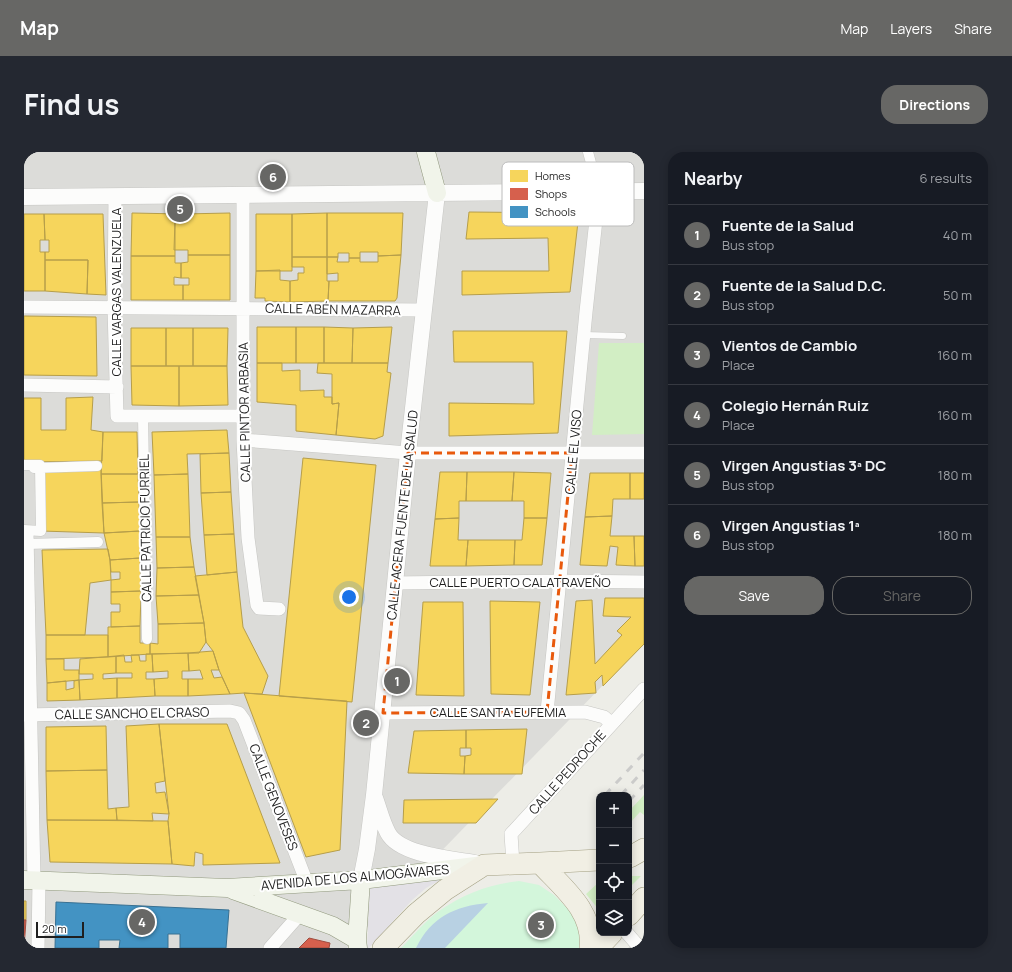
<!DOCTYPE html>
<html lang="en">
<head>
<meta charset="utf-8">
<style>
  body { margin:0; font-family:Manrope,sans-serif; background:#242831; color:#f1f3f6 }
  .controls { position:absolute; right:12px; bottom:12px; display:grid; overflow:hidden; border-radius:8px; box-shadow:0 2px 10px #0003 }
  .controls button { width:36px; height:36px; display:grid; place-items:center; padding:0; border:0; border-bottom:1px solid #363941; background:#171b24; color:#f1f3f6; font:20px sans-serif }
  .scale { position:absolute; left:12px; bottom:10px; width:48px; box-sizing:border-box; padding-left:4px; border:2px solid #1f1f1f; border-top:0; font-size:11px; line-height:14px; white-space:nowrap; color:#1f1f1f; -webkit-text-stroke:3px #fff; paint-order:stroke }
  .you { position:absolute; left:325px; top:445px; width:14px; height:14px; margin:-10px; border:3px solid #fff; border-radius:50%; background:#1a73e8; box-shadow:0 0 0 6px #1a73e833 }
  .badge { display:grid; place-items:center; width:26px; height:26px; border-radius:50%; background:#676765; color:#fff; font-size:13px; font-weight:700 }
  .pin { position:absolute; translate:-50% -50%; border:2px solid #fff; box-shadow:0 1px 4px #0006 }
  .list { margin:0; padding:0; list-style:none }
  h2 { display:flex; justify-content:space-between; align-items:center; height:52px; margin:0; padding:0 16px; font-size:17px }
  h2 small { font-size:13px; font-weight:400; color:#9ea1a6 }
  .list li { display:grid; grid-template-columns:26px 1fr auto; gap:12px; align-items:center; box-sizing:border-box; height:60px; padding:0 16px; border-top:1px solid #363941 }
  .list b { display:block; font-size:15px; white-space:nowrap }
  .list p { margin:0; font-size:13px; white-space:nowrap; color:#9ea1a6 }
  .list em { font-size:13px; font-style:normal; color:#9ea1a6 }
  .actions { display:flex; gap:8px; padding:12px 16px }
  .actions a { flex:1; padding:9px 0; border:1px solid #676765; border-radius:16px; text-align:center; font-size:14px; color:#676765 }
  .actions .main { background:#676765; color:#fff }
  .icon { flex:none; width:22px; height:22px; fill:none; stroke:currentColor; stroke-width:2; stroke-linecap:round; stroke-linejoin:round }
  .map { position:relative; flex:none; width:620px; height:796px; overflow:hidden; border-radius:16px }
  header { display:flex; align-items:center; gap:24px; box-sizing:border-box; height:56px; padding:0 20px; background:#676765; color:#fff }
  header strong { font-size:19px }
  nav { display:flex; gap:22px; margin-inline-start:auto; font-size:14px }
  .intro { display:flex; align-items:center; justify-content:space-between; box-sizing:border-box; height:96px; padding:0 24px }
  h1 { margin:0; font-size:28px }
  .button { padding:10px 18px; border-radius:16px; background:#676765; color:#fff; font-size:14px; font-weight:700 }
  main { display:flex; gap:24px; padding:0 24px }
  aside { flex:1; background:#171b24; border-radius:16px; box-shadow:0 2px 10px #0003 }
  .map>svg:first-child { display:block }
</style>
</head>
<body>
<header>
<strong>Map</strong>
<nav><a>Map</a><a>Layers</a><a>Share</a></nav>
</header>
<div class="intro"><h1>Find us</h1><a class="button">Directions</a></div>
<main>
<div class="map">
<svg width="620" height="796" viewBox="0 0 620 796">
  <rect width="100%" height="100%" fill="#edede7"/>
  <path fill="#dcdcd9" d="M 0,0 L 620,0 L 620,491 L 323,796 L 0,796 Z"/>
  <path fill="#d2eec4" d="M 575,191 L 620,191 L 620,282 L 568,283 Z
    M 620,643 L 620,663 L 616,660 L 605,672 L 605,659 Z
    M 605,724 L 617,724 L 605,736 Z
    M 575,730 L 575,758 L 562,742 Z"/>
  <path fill="#d3f6db" d="M 495,729 L 515,733 L 530,743 L 548,761 L 557,779 L 555,796 L 377,796 C 389,784 401,769 415,759 C 439,742 466,732 495,729 Z"/>
  <path fill="#e3e1e6" d="M 429,721 L 402,736 L 388,748 L 345,796 L 343,796 L 346,734 Z"/>
  <path fill="#b8d1e3" d="M 464,751 L 421,796 L 392,796 C 407,765 431,754 464,751 Z"/>
  <path fill="#f6d55c" stroke="#b69e4a" d="M 445,60 L 555,61 L 546,140 L 438,143 L 438,119 L 525,119 L 524,86 L 442,87 Z
    M 108,61 L 158,62 L 158,68 L 151,68 L 151,104 L 107,104 Z
    M 206,61 L 206,103 L 164,103 L 164,98 L 150,98 L 151,68 L 158,68 L 158,62 Z
    M 303,61 L 303,105 L 268,105 L 268,62 Z
    M 303,61 L 379,61 L 377,103 L 354,104 L 354,100 L 336,100 L 336,106 L 325,106 L 325,101 L 314,101 L 314,105 L 303,105 Z
    M 0,62 L 20,62 L 21,88 L 16,88 L 16,100 L 21,100 L 21,139 L 0,139 Z
    M 20,62 L 79,62 L 82,143 L 63,142 L 64,108 L 21,108 L 21,100 L 25,100 L 25,88 L 21,88 Z
    M 232,62 L 268,62 L 268,119 L 232,119 Z
    M 164,103 L 206,103 L 206,148 L 159,148 L 159,133 L 165,133 L 165,126 L 157,126 L 157,111 L 164,110 Z
    M 377,103 L 373,146 L 371,149 L 304,149 L 305,129 L 314,129 L 314,121 L 303,122 L 303,105 L 314,105 L 313,110 L 325,110 L 325,106 L 336,106 L 336,110 L 354,110 L 354,104 Z
    M 107,104 L 151,104 L 151,111 L 157,111 L 157,126 L 150,125 L 150,133 L 159,133 L 159,148 L 107,148 Z
    M 268,105 L 303,105 L 303,129 L 305,129 L 304,149 L 266,150 L 266,129 L 274,128 L 274,121 L 280,121 L 280,115 L 268,115 Z
    M 21,108 L 64,108 L 63,142 L 21,139 Z
    M 256,118 L 256,128 L 266,129 L 266,150 L 241,149 L 241,146 L 231,146 L 232,119 Z
    M 0,164 L 72,165 L 73,224 L 0,223 Z
    M 233,175 L 272,175 L 272,211 L 233,211 Z
    M 272,175 L 300,175 L 300,211 L 272,211 Z
    M 300,175 L 329,176 L 328,211 L 300,211 Z
    M 368,175 L 364,211 L 328,211 L 329,176 Z
    M 107,176 L 142,176 L 142,214 L 107,214 Z
    M 142,176 L 169,176 L 169,214 L 142,214 Z
    M 169,176 L 204,176 L 203,214 L 169,214 Z
    M 429,179 L 543,179 L 534,281 L 425,284 L 425,251 L 510,252 L 509,210 L 430,210 Z
    M 233,211 L 258,211 L 258,219 L 276,218 L 276,239 L 300,238 L 300,245 L 308,245 L 308,252 L 315,251 L 312,283 L 272,279 L 272,253 L 233,250 Z
    M 294,211 L 364,211 L 363,220 L 367,221 L 359,284 L 351,287 L 312,283 L 315,251 L 308,252 L 308,222 L 293,221 Z
    M 107,214 L 155,214 L 155,254 L 108,253 Z
    M 155,214 L 203,214 L 204,253 L 155,254 Z
    M 69,245 L 67,278 L 79,280 L 78,309 L 0,310 L 0,246 L 17,246 L 17,278 L 42,278 L 42,246 Z
    M 203,278 L 205,301 L 163,302 L 164,322 L 130,323 L 128,280 Z
    M 79,280 L 113,280 L 114,322 L 77,322 Z
    M 205,301 L 207,340 L 177,341 L 176,302 Z
    M 279,306 L 352,313 L 328,550 L 255,544 Z
    M 77,317 L 80,381 L 17,379 L 16,319 Z
    M 416,320 L 443,320 L 442,349 L 435,349 L 435,366 L 411,367 Z
    M 443,320 L 490,320 L 488,349 L 442,349 Z
    M 490,320 L 527,321 L 523,366 L 500,366 L 500,349 L 488,349 Z
    M 566,321 L 606,321 L 606,347 L 589,347 L 588,364 L 561,365 Z
    M 606,321 L 620,321 L 620,347 L 606,347 Z
    M 77,322 L 114,322 L 115,350 L 78,351 Z
    M 164,322 L 166,385 L 132,385 L 130,323 Z
    M 207,340 L 210,382 L 180,383 L 177,341 Z
    M 115,350 L 116,379 L 80,381 L 78,351 Z
    M 588,364 L 586,384 L 610,384 L 611,414 L 592,413 L 594,395 L 586,394 L 583,414 L 556,413 L 561,365 Z
    M 435,366 L 434,388 L 444,388 L 442,414 L 406,414 L 411,367 Z
    M 500,366 L 523,366 L 518,413 L 490,413 L 491,388 L 498,388 Z
    M 116,379 L 116,406 L 86,408 L 80,381 Z
    M 210,382 L 213,420 L 183,423 L 180,383 Z
    M 610,384 L 620,384 L 620,414 L 611,414 Z
    M 132,385 L 166,385 L 170,415 L 133,416 Z
    M 444,388 L 491,388 L 490,413 L 442,414 Z
    M 84,397 L 86,408 L 87,428 L 66,431 L 61,483 L 22,483 L 18,398 Z
    M 116,406 L 117,439 L 87,440 L 87,428 L 96,427 L 96,420 L 87,420 L 86,408 Z
    M 170,415 L 175,443 L 132,444 L 133,416 Z
    M 213,420 L 219,475 L 244,524 L 238,542 L 220,541 L 206,542 L 195,518 L 189,499 L 182,490 L 180,471 L 171,424 Z
    M 117,439 L 116,474 L 87,475 L 87,460 L 96,460 L 96,452 L 87,452 L 87,440 Z
    M 175,443 L 180,471 L 134,472 L 132,444 Z
    M 581,446 L 620,446 L 620,492 L 579,534 L 578,523 L 571,530 L 572,541 L 542,543 L 552,449 L 568,448 L 571,512 L 598,483 L 593,479 L 607,465 L 579,464 Z
    M 466,449 L 516,450 L 506,543 L 467,542 Z
    M 399,450 L 439,450 L 440,544 L 392,543 Z
    M 180,471 L 182,490 L 175,501 L 126,502 L 126,491 L 134,492 L 134,472 Z
    M 116,474 L 116,491 L 126,491 L 126,502 L 84,505 L 84,475 Z
    M 22,483 L 84,483 L 84,505 L 22,507 Z
    M 189,499 L 195,518 L 187,518 L 190,526 L 198,525 L 206,542 L 164,544 L 164,527 L 179,527 L 176,518 L 165,519 L 164,501 Z
    M 164,501 L 165,519 L 158,519 L 158,527 L 164,527 L 164,544 L 131,544 L 130,527 L 144,526 L 144,519 L 129,520 L 128,502 Z
    M 122,502 L 128,502 L 129,520 L 122,520 L 122,527 L 130,527 L 131,544 L 93,546 L 93,526 L 108,526 L 108,521 L 92,521 L 92,504 L 100,503 L 101,510 L 108,510 L 107,503 L 115,503 L 116,509 L 122,509 Z
    M 92,504 L 92,521 L 79,522 L 79,527 L 93,526 L 93,546 L 56,548 L 55,528 L 69,527 L 69,522 L 55,522 L 56,507 Z
    M 22,507 L 40,507 L 40,518 L 55,518 L 55,528 L 23,531 Z
    M 55,528 L 56,548 L 23,549 L 23,531 L 42,529 L 42,538 L 50,536 L 50,529 Z
    M 220,541 L 323,549 L 316,698 L 282,705 Z
    M 135,572 L 141,629 L 131,631 L 132,641 L 141,640 L 145,662 L 128,661 L 129,669 L 93,668 L 92,656 L 105,655 L 102,574 Z
    M 135,572 L 203,572 L 256,711 L 179,713 L 179,702 L 171,700 L 170,714 L 148,712 L 144,669 L 145,662 Z
    M 82,574 L 83,618 L 22,619 L 22,575 Z
    M 503,577 L 498,622 L 440,622 L 441,604 L 447,603 L 447,596 L 442,596 L 442,578 Z
    M 442,578 L 442,596 L 436,596 L 436,604 L 441,604 L 440,622 L 384,621 L 390,579 Z
    M 83,618 L 84,657 L 92,656 L 93,668 L 23,668 L 22,619 Z
    M 474,647 L 452,671 L 379,671 L 380,648 Z
    M 23,668 L 144,669 L 148,712 L 26,710 Z
    M 0,749 L 2,749 L 2,768 L 0,768 Z"/>
  <path fill="#d6604d" stroke="#9f4c3f" d="M 0,768 L 2,768 L 0,796 Z
    M 285,786 L 306,791 L 305,796 L 275,796 Z"/>
  <path fill="#4393c3" stroke="#387092" d="M 32,750 L 205,758 L 202,796 L 156,796 L 156,782 L 144,782 L 144,796 L 95,796 L 96,788 L 75,788 L 75,796 L 31,796 Z"/>
  <g fill="none" stroke-linecap="round" stroke-linejoin="round">
    <defs>
      <path id="service" d="M 560,183 L 599,184"/>
      <path id="pedestrian" d="M 564,0 L 575,40
        M 119,264 L 123,487
        M 0,313 L 16,313 L 17,379 L 0,378
        M 10,316 L 73,314
        M 3,392 L 74,390"/>
      <path id="minor" d="M 219,43 L 219,288 L 224,386 L 233,453 L 235,456 L 255,457
        M 91,44 L 90,155 L 93,264 L 219,264
        M 0,155 L 399,158
        M 0,233 L 93,235
        M 219,288 L 384,301 L 620,301
        M 0,382 L 3,382 L 10,729
        M 371,431 L 537,429 L 620,430
        M 523,560 L 562,160 L 575,40
        M 359,561 L 561,560 L 580,565 L 587,571
        M 0,563 L 206,559 L 215,561 L 220,568 L 283,731
        M 489,712 L 487,682 L 620,537
        M 603,781 L 616,796
        M 14,796 L 15,729
        M 246,796 L 276,762"/>
      <path id="tertiary" d="M 0,45 L 620,39
        M 351,646 C 355,657 358,670 364,681 C 376,703 428,707 451,711
        M 337,728 L 343,697 L 350,643 L 384,301 L 413,41"/>
      <path id="secondary" d="M 402,0 L 413,41
        M 0,728 L 203,736 L 337,728 L 460,713
        M 209,738 L 309,774 L 333,788
        M 334,796 L 333,788 L 337,728"/>
      <path id="primary" d="M 606,705 L 620,697
        M 516,711 C 539,736 570,759 566,796
        M 605,763 L 620,746
        M 359,796 L 392,762 L 421,738 L 460,713 L 516,711 L 575,708
        M 574,796 L 588,781"/>
    </defs>
    <use href="#service" stroke="#c6c6c3" stroke-width="7"/>
    <use href="#pedestrian" stroke="#c6c6c3" stroke-width="11"/>
    <use href="#minor" stroke="#c6c6c3" stroke-width="14"/>
    <use href="#tertiary" stroke="#c6c6c3" stroke-width="17"/>
    <use href="#secondary" stroke="#91997e" stroke-width="19"/>
    <use href="#primary" stroke="#a4a083" stroke-width="22"/>
    <use href="#service" stroke="#fcfcfb" stroke-width="6"/>
    <use href="#pedestrian" stroke="#fcfcfb" stroke-width="10"/>
    <use href="#minor" stroke="#fcfcfb" stroke-width="13"/>
    <use href="#tertiary" stroke="#fcfcfb" stroke-width="16"/>
    <use href="#secondary" stroke="#f1f4ea" stroke-width="18"/>
    <use href="#primary" stroke="#f1efe4" stroke-width="21"/>
    <path stroke="#cbcbca" stroke-width="3" stroke-dasharray="8 8" stroke-linecap="butt" d="M 581,643 L 620,601
      M 597,643 L 620,618
      M 605,649 L 620,633"/>
  </g>
  <path fill="none" stroke="#e8590c" stroke-width="3" stroke-dasharray="8 5" stroke-linejoin="round" d="M 384,301 L 548,301 L 523,560 L 359,561 Z"/>
  <g text-anchor="middle" stroke-width="4" stroke-linejoin="round" paint-order="stroke">
    <g font-size="13" fill="#1f1f1f" stroke="#fff">
      <text transform="translate(92 140) rotate(-90)" y="5">CALLE VARGAS VALENZUELA</text>
      <text transform="translate(309 157) rotate(1)" y="5">CALLE ABÉN MAZARRA</text>
      <text transform="translate(220 260) rotate(-91)" y="5">CALLE PINTOR ARBASIA</text>
      <text transform="translate(549 300) rotate(-85)" y="5">CALLE EL VISO</text>
      <text transform="translate(378 363) rotate(-84)" y="5">CALLE ACERA FUENTE DE LA SALUD</text>
      <text transform="translate(121 376) rotate(-91)" y="5">CALLE PATRICIO FURRIEL</text>
      <text x="496" y="435">CALLE PUERTO CALATRAVEÑO</text>
      <text x="474" y="565">CALLE SANTA EUFEMIA</text>
      <text transform="translate(108 561) rotate(-1)" y="5">CALLE SANCHO EL CRASO</text>
      <text transform="translate(543 620) rotate(-48)" y="5">CALLE PEDROCHE</text>
      <text transform="translate(250 645) rotate(69)" y="5">CALLE GENOVESES</text>
      <text transform="translate(331 725) rotate(-5)" y="5">AVENIDA DE LOS ALMOGÁVARES</text>
    </g>
  </g>
  <rect x="478" y="10" width="132" height="64" rx="6" fill="#fff" stroke="#bcbcbc" stroke-width="1"/>
  <rect x="486" y="18" width="18" height="12" fill="#f6d55c"/>
  <rect x="486" y="36" width="18" height="12" fill="#d6604d"/>
  <rect x="486" y="54" width="18" height="12" fill="#4393c3"/>
  <g font-size="11" fill="#1f1f1f">
    <text x="511" y="28">Homes</text>
    <text x="511" y="46">Shops</text>
    <text x="511" y="64">Schools</text>
  </g>
</svg>
<div class="controls">
<button>+</button>
<button>−</button>
<button><svg class="icon" aria-label="locate" viewBox="0 0 24 24"><circle cx="12" cy="12" r="6"/><path d="M12 2v4M12 18v4M2 12h4M18 12h4"/></svg></button>
<button><svg class="icon" aria-label="layers" viewBox="0 0 24 24"><path d="M12 4l9 5-9 5-9-5zM3 14l9 5 9-5"/></svg></button>
</div>
<div class="scale">20 m</div>
<div class="you"></div>
<div class="pin badge" style="left:373px;top:529px">1</div>
<div class="pin badge" style="left:342px;top:571px">2</div>
<div class="pin badge" style="left:517px;top:773px">3</div>
<div class="pin badge" style="left:118px;top:770px">4</div>
<div class="pin badge" style="left:156px;top:57px">5</div>
<div class="pin badge" style="left:249px;top:25px">6</div>
</div>
<aside>
<h2>Nearby<small>6 results</small></h2>
<ul class="list">
<li><span class="badge">1</span><div><b>Fuente de la Salud</b><p>Bus stop</p></div><em>40 m</em></li>
<li><span class="badge">2</span><div><b>Fuente de la Salud D.C.</b><p>Bus stop</p></div><em>50 m</em></li>
<li><span class="badge">3</span><div><b>Vientos de Cambio</b><p>Place</p></div><em>160 m</em></li>
<li><span class="badge">4</span><div><b>Colegio Hernán Ruiz</b><p>Place</p></div><em>160 m</em></li>
<li><span class="badge">5</span><div><b>Virgen Angustias 3ª DC</b><p>Bus stop</p></div><em>180 m</em></li>
<li><span class="badge">6</span><div><b>Virgen Angustias 1ª</b><p>Bus stop</p></div><em>180 m</em></li>
</ul>
<div class="actions"><a class="main">Save</a><a>Share</a></div>
</aside>
</main>
</body>
</html>
